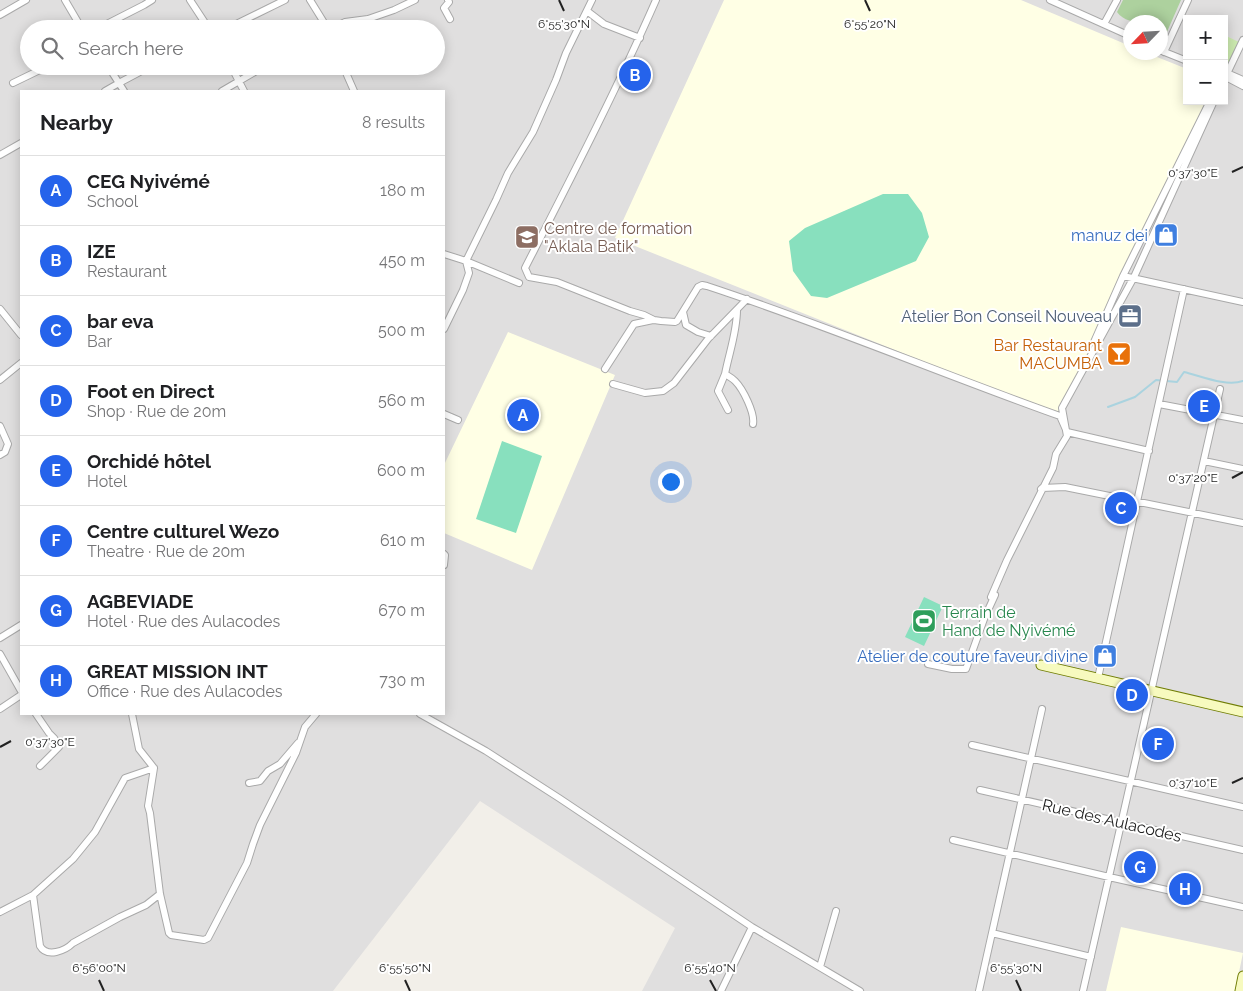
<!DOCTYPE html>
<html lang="en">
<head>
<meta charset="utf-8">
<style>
  body { margin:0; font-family:Raleway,sans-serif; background:#f2f2f2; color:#202124 }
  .controls { position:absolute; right:15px; top:15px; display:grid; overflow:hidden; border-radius:0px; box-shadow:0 2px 12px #0003 }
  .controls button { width:45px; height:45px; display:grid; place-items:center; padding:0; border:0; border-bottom:1px solid #e0e0e0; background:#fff; color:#202124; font:25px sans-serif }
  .compass { position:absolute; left:1123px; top:15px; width:45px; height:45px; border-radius:50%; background:#fff; box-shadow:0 2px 12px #0003; rotate:245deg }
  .you { position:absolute; left:670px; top:481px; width:18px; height:18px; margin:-12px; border:4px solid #fff; border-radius:50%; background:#1a73e8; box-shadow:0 0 0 8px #1a73e833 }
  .badge { display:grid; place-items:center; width:32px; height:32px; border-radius:50%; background:#2563eb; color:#fff; font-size:16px; font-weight:700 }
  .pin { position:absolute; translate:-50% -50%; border:2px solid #fff; box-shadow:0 1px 5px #0006 }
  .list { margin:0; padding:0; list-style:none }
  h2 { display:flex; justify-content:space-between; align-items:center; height:65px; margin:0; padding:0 20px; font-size:21px }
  h2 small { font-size:16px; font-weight:400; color:#757577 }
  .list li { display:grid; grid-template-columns:32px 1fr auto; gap:15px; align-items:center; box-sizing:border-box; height:70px; padding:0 20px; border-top:1px solid #e0e0e0 }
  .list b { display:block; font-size:19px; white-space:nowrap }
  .list p { margin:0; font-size:16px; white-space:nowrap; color:#757577 }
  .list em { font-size:16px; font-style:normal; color:#757577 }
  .icon { flex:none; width:28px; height:28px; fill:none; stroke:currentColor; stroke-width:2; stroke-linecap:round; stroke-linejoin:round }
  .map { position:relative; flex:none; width:1243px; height:991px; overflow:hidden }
  .search { position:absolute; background:#fff; box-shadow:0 2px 12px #0003; left:20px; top:20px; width:425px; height:55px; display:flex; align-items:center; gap:12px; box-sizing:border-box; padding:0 18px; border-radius:28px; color:#757577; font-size:19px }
  .panel { position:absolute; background:#fff; box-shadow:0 2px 12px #0003; left:20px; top:90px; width:425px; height:625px; border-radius:0px }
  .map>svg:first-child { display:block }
</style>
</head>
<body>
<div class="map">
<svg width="1243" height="991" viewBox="0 0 1243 991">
  <rect width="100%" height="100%" fill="#f2efe9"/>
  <path fill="#e0dfdf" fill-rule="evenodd" d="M 0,0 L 1243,0 L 1243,991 L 642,991 L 675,928 L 480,801 L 333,991 L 0,991 ZM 1187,19 L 1224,19 L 1224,101 L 1187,101 ZM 1130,22 L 1160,22 L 1160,52 L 1130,52 ZM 29,29 L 436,29 L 436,66 L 29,66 ZM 21,91 L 444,91 L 444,714 L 21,714 Z"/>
  <path fill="#ffffe5" d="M 724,0 L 1021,0 L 1130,46 L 1130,52 L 1147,53 L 1187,69 L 1187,101 L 1211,101 L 1060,416 L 615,238 Z
    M 508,332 L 615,375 L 532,570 L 444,533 L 444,465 Z
    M 1121,927 L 1243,953 L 1235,991 L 1106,991 Z"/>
  <path fill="#cdebb0" d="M 1224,35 L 1239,42 L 1227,65 L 1224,66 Z"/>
  <path fill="#add19e" d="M 1123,0 L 1181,0 L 1166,34 L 1161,35 L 1160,22 C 1146,22 1126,25 1117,12 Z"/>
  <path fill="#88e0be" d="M 883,194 L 908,194 L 922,213 L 929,237 L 916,261 L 827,298 L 811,296 L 793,271 L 789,241 L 805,228 Z
    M 502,441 L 542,456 L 516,533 L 476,519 Z
    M 924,597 L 943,606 L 924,646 L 905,637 Z"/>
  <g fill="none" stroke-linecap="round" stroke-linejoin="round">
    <path stroke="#aad3df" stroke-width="2" d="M 1108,407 L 1135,397 L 1156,380 L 1177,382 L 1184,372 C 1201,376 1226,387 1243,381"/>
    <defs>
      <path id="street" d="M 65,0 L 82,29
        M 190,0 L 209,29
        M 310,0 L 328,29
        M 448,0 L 449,2 L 444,8 L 450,19
        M 656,0 C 616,91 570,180 525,268 L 529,277 L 557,282 L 630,311 L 644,315 L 654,320 L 661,321 L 675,322 L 677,321 L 698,287 L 702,285 L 707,286 C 826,325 942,374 1060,416 L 1067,432 L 1149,451
        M 1050,0 L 1130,36
        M 587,11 L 604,24 L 640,38
        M 0,15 L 26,0
        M 1104,24 L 1117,0
        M 97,29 L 144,5 L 152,0
        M 226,29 L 285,0
        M 331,29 L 345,22 L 368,19 L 394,10 L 415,0
        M 1162,51 L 1187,61
        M 1164,52 L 1188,0
        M 108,66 L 124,91
        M 231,66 L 244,91
        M 343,66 L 354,91
        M 1227,73 L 1243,80
        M 1224,76 L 1243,86
        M 1224,80 L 1243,40
        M 13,83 L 48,66
        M 105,91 L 119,83 L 151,66
        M 222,91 L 265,66
        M 0,155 L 21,143
        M 444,254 L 466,261 L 519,283
        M 1123,276 L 1243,302
        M 0,309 L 21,335
        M 737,310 C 737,332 729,353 725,374 C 728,376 732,378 735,381 C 743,389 755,413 753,424
        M 683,312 L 686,325 L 698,332 L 711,336
        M 444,329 L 463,290 L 469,273 L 466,261 L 496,200 L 508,173 L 533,132 L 556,80 L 566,53 L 592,0
        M 1094,342 L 1123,276 L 1209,103
        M 605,369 L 634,324 L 653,320
        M 725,374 L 718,391 L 728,410
        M 0,380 L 21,363
        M 613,384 L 645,393 L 663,391 L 674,383 L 708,339 L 747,299
        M 1159,404 L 1243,420
        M 444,414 L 458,420
        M 0,426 L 8,444 L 5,452 L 0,455
        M 1204,461 L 1243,469
        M 1041,489 L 1042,488 L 1065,487 L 1243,523
        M 444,554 L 445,555 L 444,565
        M 991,597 L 1007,560 L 1053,468 L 1056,454 L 1067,436 L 1062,408 L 1134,277 L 1214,101
        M 0,638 L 21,625
        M 0,654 L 21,691
        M 928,664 L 952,669 L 966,669 L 984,619 L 995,595
        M 1098,678 L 1184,289
        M 0,709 L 21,695
        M 36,714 L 49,733 L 54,738 L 59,747 L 40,766
        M 420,714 L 486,751 L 559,798 L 752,927 L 860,991
        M 972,745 L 1243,807
        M 154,768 L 148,806 L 150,813 L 160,894 L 169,933 L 171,935 L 204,940 L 208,938 L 247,863 L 253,844 L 260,825 L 296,753 L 305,727 L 316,714
        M 249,783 L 260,781 L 268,771 L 280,764 L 298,743
        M 980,790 L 1243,850
        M 953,840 L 1109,877 L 1243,907
        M 33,895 L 40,946 C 47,958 65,951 73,943 L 120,917 L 146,905 L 160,894
        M 0,912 L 33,895 L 73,859 L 95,832 L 125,778 L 154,768 L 139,749 L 132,714
        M 992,933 L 1091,957
        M 820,967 L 836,911
        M 721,991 L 752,927
        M 979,991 L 1042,709
        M 1083,991 L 1220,389"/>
      <path id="secondary" d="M 1041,665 L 1243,712
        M 1240,991 L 1243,976"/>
    </defs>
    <use href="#street" stroke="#a9a9a9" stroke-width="8"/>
    <use href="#secondary" stroke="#707d05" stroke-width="11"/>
    <use href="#street" stroke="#fff" stroke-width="6"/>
    <use href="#secondary" stroke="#f7fabf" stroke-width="9"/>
  </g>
  <path fill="none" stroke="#222" stroke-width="2" d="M 559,0 L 564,11M 865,0 L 870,11M 1232,172 L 1243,167M 1232,478 L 1243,472M 0,747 L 11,741M 1232,783 L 1243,778M 99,980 L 104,991M 405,980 L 410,991M 710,980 L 716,991M 1016,980 L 1021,991"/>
  <defs>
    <symbol id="shop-square" viewBox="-11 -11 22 22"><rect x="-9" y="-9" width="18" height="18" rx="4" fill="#3f7fe0" stroke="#fff"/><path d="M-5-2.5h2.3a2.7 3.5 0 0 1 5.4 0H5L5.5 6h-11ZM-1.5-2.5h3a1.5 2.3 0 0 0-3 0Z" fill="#fff"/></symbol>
    <symbol id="school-square" viewBox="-11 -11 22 22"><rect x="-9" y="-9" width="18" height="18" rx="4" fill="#8d6e63" stroke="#fff"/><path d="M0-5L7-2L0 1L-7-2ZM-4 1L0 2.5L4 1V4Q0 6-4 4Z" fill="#fff"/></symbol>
    <symbol id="office-square" viewBox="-11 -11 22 22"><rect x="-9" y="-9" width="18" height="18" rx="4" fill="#5c6f8a" stroke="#fff"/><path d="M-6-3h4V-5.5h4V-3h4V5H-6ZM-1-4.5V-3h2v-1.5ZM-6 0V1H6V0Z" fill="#fff"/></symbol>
    <symbol id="bar-square" viewBox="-11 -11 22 22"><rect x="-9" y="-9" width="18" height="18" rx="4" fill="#e8710a" stroke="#fff"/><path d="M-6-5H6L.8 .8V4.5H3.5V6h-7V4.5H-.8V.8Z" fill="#fff"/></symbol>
    <symbol id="stadium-square" viewBox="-11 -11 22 22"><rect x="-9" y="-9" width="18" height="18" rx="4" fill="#2e9e5b" stroke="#fff"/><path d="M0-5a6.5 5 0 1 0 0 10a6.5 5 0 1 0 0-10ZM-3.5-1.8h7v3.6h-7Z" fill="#fff"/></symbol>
  </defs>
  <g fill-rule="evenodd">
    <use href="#shop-square" x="1152" y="221" width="28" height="28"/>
    <use href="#school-square" x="513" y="223" width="28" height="28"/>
    <use href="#office-square" x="1116" y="302" width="28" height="28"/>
    <use href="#bar-square" x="1105" y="340" width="28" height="28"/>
    <use href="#stadium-square" x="910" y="607" width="28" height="28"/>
    <use href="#shop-square" x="1091" y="642" width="28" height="28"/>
  </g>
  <g text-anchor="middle" stroke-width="4" stroke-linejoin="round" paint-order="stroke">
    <g font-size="16" fill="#785e54" stroke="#fff" text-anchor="start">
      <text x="544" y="234">Centre de formation<tspan x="544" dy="18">"Aklala Batik"</tspan></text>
    </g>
    <g font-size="16" fill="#366cbe" stroke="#fff" text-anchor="end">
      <text x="1148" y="241">manuz dei</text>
      <text x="1088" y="662">Atelier de couture faveur divine</text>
    </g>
    <g font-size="16" fill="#4e5e75" stroke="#fff" text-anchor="end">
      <text x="1112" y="322">Atelier Bon Conseil Nouveau</text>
    </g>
    <g font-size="16" fill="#c56008" stroke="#fff" text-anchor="end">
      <text x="1102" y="351">Bar Restaurant<tspan x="1102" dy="18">MACUMBA</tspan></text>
    </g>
    <g font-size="16" fill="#27864d" stroke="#fff" text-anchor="start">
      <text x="942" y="618">Terrain de<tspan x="942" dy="18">Hand de Nyivémé</tspan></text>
    </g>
    <g font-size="16" fill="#222" stroke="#fff">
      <text transform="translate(1112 820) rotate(13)" y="6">Rue des Aulacodes</text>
    </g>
  </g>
  <g font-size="12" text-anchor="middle" fill="#222" stroke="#fff" stroke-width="4" stroke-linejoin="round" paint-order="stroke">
    <text x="564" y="28">6°55'30"N</text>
    <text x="870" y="28">6°55'20"N</text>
    <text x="1193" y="177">0°37'30"E</text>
    <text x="1193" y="482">0°37'20"E</text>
    <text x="50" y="746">0°37'30"E</text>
    <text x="1193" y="787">0°37'10"E</text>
    <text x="99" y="972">6°56'00"N</text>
    <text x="710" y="972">6°55'40"N</text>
    <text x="1016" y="972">6°55'30"N</text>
    <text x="405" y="972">6°55'50"N</text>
  </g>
</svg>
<div class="controls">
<button>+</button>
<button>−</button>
</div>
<svg class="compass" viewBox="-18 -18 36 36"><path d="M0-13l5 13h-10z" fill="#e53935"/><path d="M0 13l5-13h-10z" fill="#757577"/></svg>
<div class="you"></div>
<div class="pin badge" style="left:523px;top:415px">A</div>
<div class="pin badge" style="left:635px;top:75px">B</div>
<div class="pin badge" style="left:1121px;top:508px">C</div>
<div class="pin badge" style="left:1132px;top:695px">D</div>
<div class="pin badge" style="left:1204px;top:406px">E</div>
<div class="pin badge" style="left:1158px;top:744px">F</div>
<div class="pin badge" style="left:1140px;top:867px">G</div>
<div class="pin badge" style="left:1185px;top:889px">H</div>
<div class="search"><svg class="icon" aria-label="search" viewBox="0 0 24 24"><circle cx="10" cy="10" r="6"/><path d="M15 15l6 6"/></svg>Search here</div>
<section class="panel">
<h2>Nearby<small>8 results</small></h2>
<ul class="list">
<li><span class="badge">A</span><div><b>CEG Nyivémé</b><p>School</p></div><em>180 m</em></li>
<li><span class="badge">B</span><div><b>IZE</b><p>Restaurant</p></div><em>450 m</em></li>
<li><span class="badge">C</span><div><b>bar eva</b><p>Bar</p></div><em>500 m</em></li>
<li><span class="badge">D</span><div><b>Foot en Direct</b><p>Shop · Rue de 20m</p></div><em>560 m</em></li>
<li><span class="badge">E</span><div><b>Orchidé hôtel</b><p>Hotel</p></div><em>600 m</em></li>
<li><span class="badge">F</span><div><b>Centre culturel Wezo</b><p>Theatre · Rue de 20m</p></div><em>610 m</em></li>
<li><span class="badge">G</span><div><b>AGBEVIADE</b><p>Hotel · Rue des Aulacodes</p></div><em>670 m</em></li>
<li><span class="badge">H</span><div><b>GREAT MISSION INT</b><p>Office · Rue des Aulacodes</p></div><em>730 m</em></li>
</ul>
</section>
</div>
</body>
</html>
